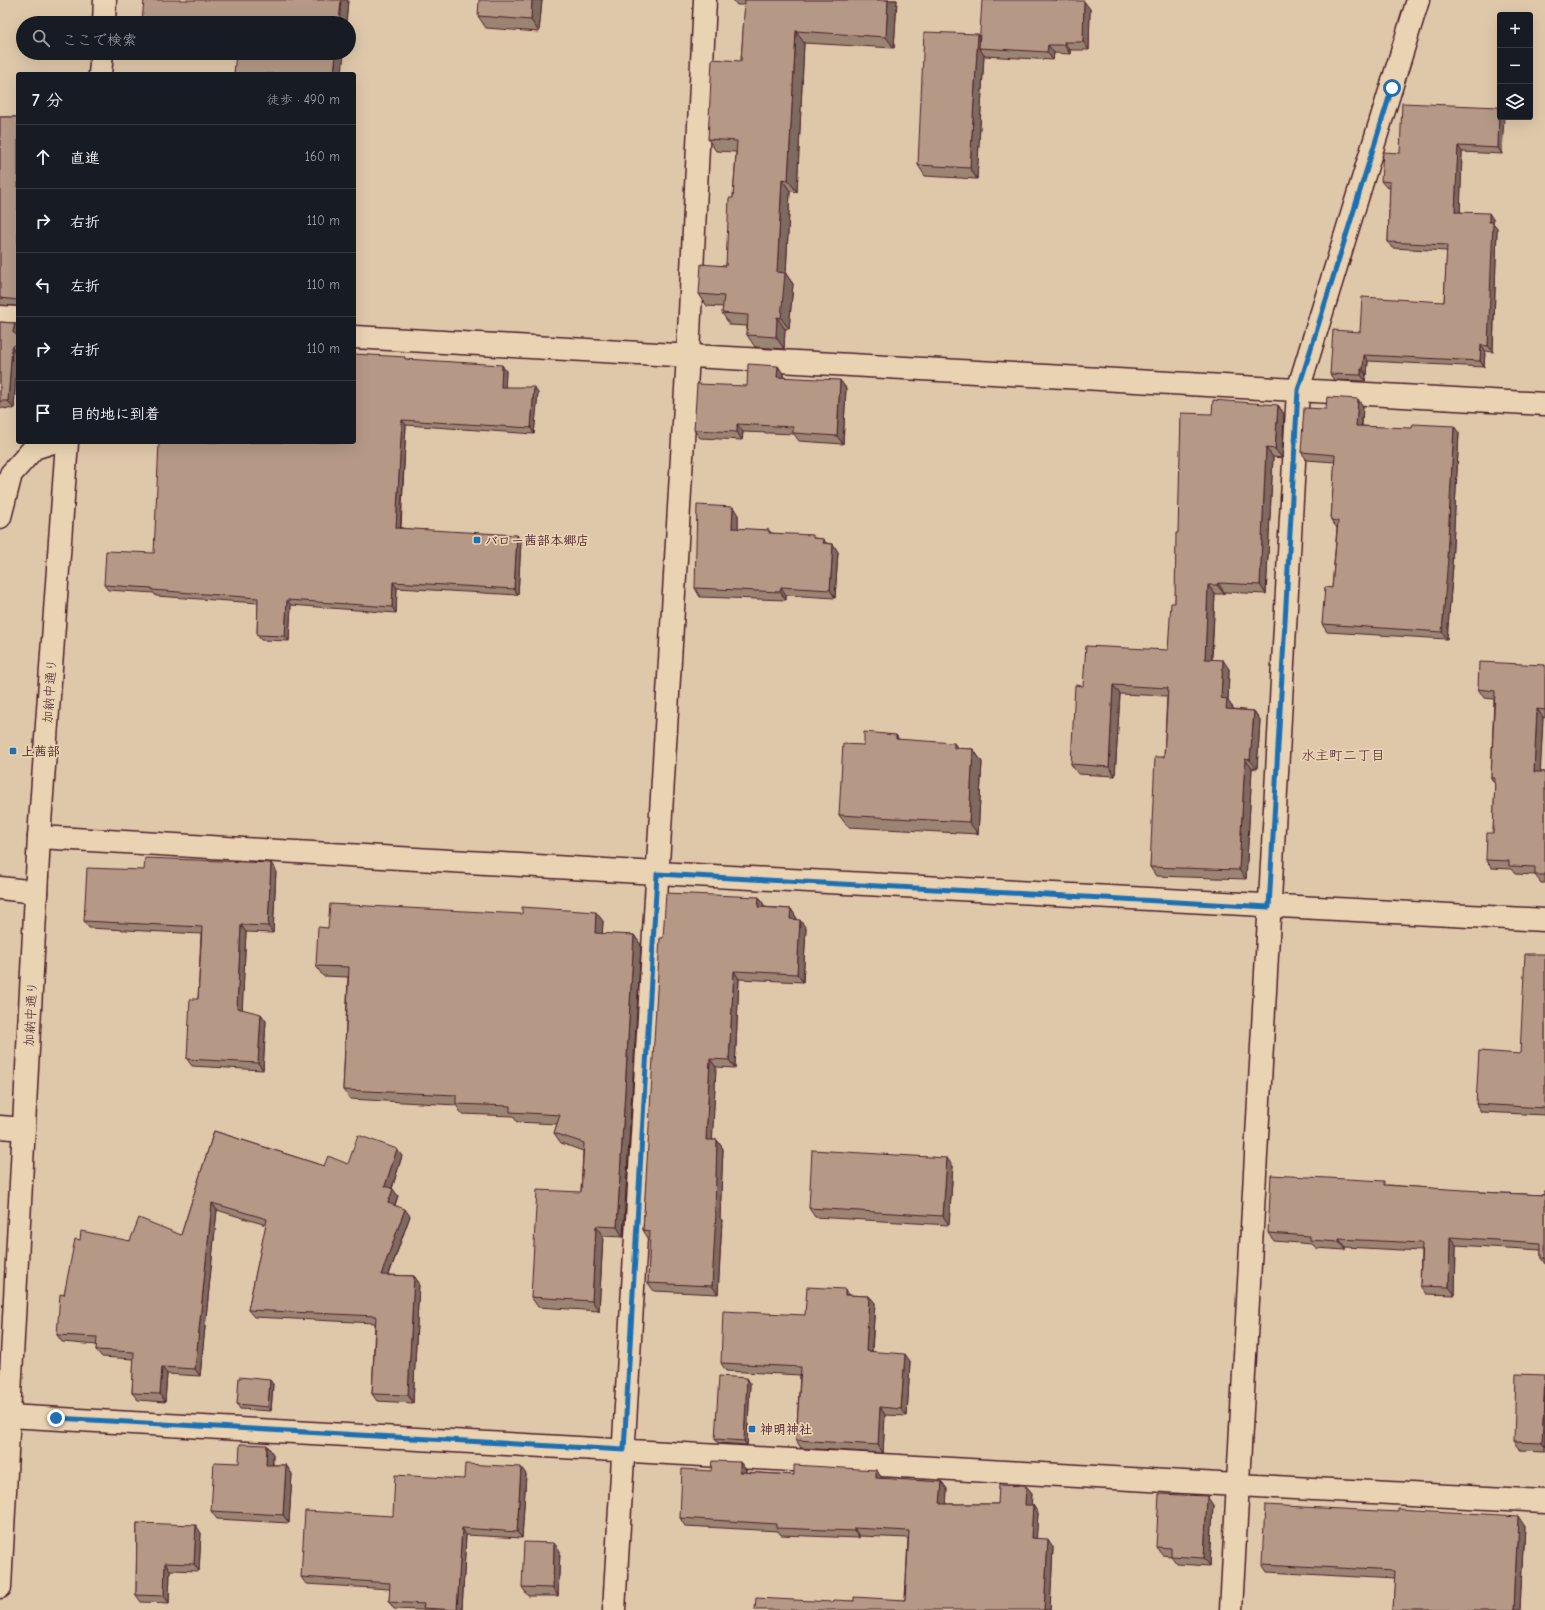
<!DOCTYPE html>
<html lang="ja">
<head>
<meta charset="utf-8">
<style>
  body { margin:0; font-family:"Comic Neue","Klee One",sans-serif; background:#20242c; color:#f1f3f6 }
  .controls { position:absolute; right:12px; top:12px; display:grid; overflow:hidden; border-radius:4px; box-shadow:0 4px 16px #0002 }
  .controls button { width:36px; height:36px; display:grid; place-items:center; padding:0; border:0; border-bottom:1px solid #363941; background:#171b24; color:#f1f3f6; font:20px sans-serif }
  .stop { position:absolute; width:12px; height:12px; margin:-9px; border:3px solid #1f6fb2; border-radius:50%; background:#fff }
  .stop.end { background:#1f6fb2; border-color:#fff; box-shadow:0 1px 4px #0008 }
  .list { margin:0; padding:0; list-style:none }
  h2 { display:flex; justify-content:space-between; align-items:center; height:52px; margin:0; padding:0 16px; font-size:17px }
  h2 small { font-size:13px; font-weight:400; color:#9ea1a6 }
  .list li { display:grid; grid-template-columns:26px 1fr auto; gap:12px; align-items:center; box-sizing:border-box; height:64px; padding:0 16px; border-top:1px solid #363941 }
  .list b { display:block; font-size:15px; white-space:nowrap }
  .list em { font-size:13px; font-style:normal; color:#9ea1a6 }
  .icon { flex:none; width:22px; height:22px; fill:none; stroke:currentColor; stroke-width:2; stroke-linecap:round; stroke-linejoin:round }
  .map { position:relative; flex:none; width:1545px; height:1610px; overflow:hidden }
  .search { position:absolute; background:#171b24; box-shadow:0 4px 16px #0002; left:16px; top:16px; width:340px; height:44px; display:flex; align-items:center; gap:10px; box-sizing:border-box; padding:0 14px; border-radius:22px; color:#9ea1a6; font-size:15px }
  .panel { position:absolute; background:#171b24; box-shadow:0 4px 16px #0002; left:16px; top:72px; width:340px; height:372px; border-radius:4px }
  .map>svg:first-child { display:block }
</style>
</head>
<body>
<div class="map">
<svg width="1545" height="1610" viewBox="0 0 1545 1610">
  <rect width="100%" height="100%" fill="#dfc8aa"/>
  <filter id="ink" filterUnits="userSpaceOnUse"><feTurbulence type="fractalNoise" baseFrequency=".025" numOctaves="2"/><feDisplacementMap in="SourceGraphic" scale="8" xChannelSelector="R" yChannelSelector="G"/><feConvolveMatrix kernelMatrix="1 2 1 2 8 2 1 2 1" color-interpolation-filters="sRGB"/></filter>
  <g filter="url(#ink)">
    <g fill="none" stroke-linecap="round" stroke-linejoin="round">
      <defs>
        <path id="street" d="M 0,317 L 18,318
          M 354,337 L 1545,404
          M 0,517 L 11,474 L 34,448 L 53,442
          M 39,837 L 657,873 L 1545,920
          M 0,888 L 36,892
          M 0,1127 L 24,1129
          M 0,1412 L 8,1416 L 1237,1485 L 1545,1501
          M 614,1610 L 688,355 L 705,0
          M 1231,1610 L 1298,390 L 1418,0"/>
        <path id="highway" d="M 104,23 L 105,0
          M 100,74 L 102,53
          M 0,1587 L 39,837 L 67,442"/>
      </defs>
      <use href="#street" stroke="#4a1f2b" stroke-width="25"/>
      <use href="#highway" stroke="#4a1f2b" stroke-width="25"/>
      <use href="#street" stroke="#e9d3b2" stroke-width="22"/>
      <use href="#highway" stroke="#e9d3b2" stroke-width="22"/>
    </g>
    <path fill="#9c8473" stroke="#4a1f2b" d="M 348,0 L 346,23 L 143,23 L 142,21 Z
      M 542,0 L 539,32 L 486,28 L 478,16 Z
      M 733,0 L 897,0 L 894,48 L 804,43 L 797,192 L 790,191 L 786,274 L 793,284 L 789,329 L 785,329 L 784,349 L 755,347 L 747,335 L 747,326 L 730,325 L 722,313 L 723,307 L 707,306 L 699,294 L 726,266 L 733,198 L 736,152 L 716,151 L 708,139 L 741,61 L 745,5 L 737,5 Z
      M 1090,9 L 1089,50 L 1070,50 L 1070,54 L 1054,53 L 1053,60 L 985,56 L 984,55 L 977,179 L 925,176 L 918,165 L 980,37 Z
      M 1499,107 L 1502,154 L 1462,152 L 1460,212 L 1493,219 L 1493,223 L 1497,228 L 1493,352 L 1485,351 L 1484,367 L 1368,361 L 1367,375 L 1366,375 L 1365,381 L 1334,380 L 1330,374 L 1360,332 L 1444,302 L 1447,251 L 1392,248 L 1388,242 L 1390,188 L 1386,187 L 1381,181 Z
      M 0,117 L 18,117 L 18,306 L 0,305 Z
      M 0,322 L 15,323 L 18,327 L 18,354 L 17,355 L 14,409 L 0,408 Z
      M 407,359 L 506,371 L 505,387 L 538,393 L 534,434 L 406,425 L 401,528 L 521,541 L 518,595 L 397,588 L 396,613 L 291,605 L 289,641 L 261,640 L 257,635 L 258,603 L 156,596 L 154,593 L 108,590 L 104,585 L 154,553 Z
      M 778,366 L 783,374 L 783,377 L 846,388 L 843,444 L 799,441 L 794,434 L 743,432 L 742,440 L 700,438 L 694,430 L 747,386 Z
      M 1278,405 L 1284,414 L 1282,458 L 1273,457 L 1266,594 L 1224,592 L 1224,594 L 1215,594 L 1212,659 L 1229,669 L 1228,701 L 1233,708 L 1233,709 L 1254,711 L 1260,720 L 1257,769 L 1252,768 L 1246,879 L 1156,876 L 1150,867 L 1164,757 L 1167,696 L 1120,694 L 1115,776 L 1078,774 L 1071,764 L 1083,686 L 1168,650 L 1175,603 L 1178,533 Z
      M 1363,406 L 1362,426 L 1459,433 L 1452,564 L 1453,565 L 1447,639 L 1327,632 L 1322,624 L 1332,588 L 1337,528 L 1331,520 L 1335,462 L 1307,460 L 1301,452 L 1326,409 Z
      M 738,515 L 738,529 L 769,530 L 771,533 L 823,539 L 826,543 L 833,544 L 838,552 L 835,598 L 786,595 L 786,600 L 700,597 L 695,588 Z
      M 1545,665 L 1545,718 L 1543,717 L 1540,772 L 1545,772 L 1545,883 L 1541,883 L 1535,875 L 1515,874 L 1511,869 L 1492,868 L 1486,860 L 1493,833 L 1495,784 L 1491,778 L 1494,699 L 1484,698 L 1478,689 Z
      M 896,735 L 899,740 L 958,749 L 973,749 L 982,762 L 978,834 L 848,827 L 839,815 L 864,745 Z
      M 144,870 L 276,870 L 273,933 L 246,932 L 242,1009 L 266,1021 L 263,1070 L 192,1066 L 187,1059 L 198,999 L 201,934 L 89,928 L 84,921 Z
      M 759,897 L 764,905 L 764,907 L 791,909 L 796,917 L 796,920 L 806,928 L 803,982 L 739,979 L 735,1068 L 716,1067 L 712,1140 L 717,1140 L 723,1149 L 720,1218 L 722,1220 L 718,1294 L 654,1291 L 648,1283 L 650,1239 L 648,1238 L 643,1230 L 663,938 Z
      M 603,921 L 602,934 L 634,935 L 641,945 L 623,1237 L 603,1236 L 599,1311 L 538,1307 L 531,1297 L 581,1192 L 583,1151 L 561,1143 L 554,1133 L 557,1124 L 517,1122 L 513,1116 L 462,1114 L 456,1105 L 350,1099 L 343,1090 L 348,977 L 323,976 L 316,966 L 328,928 Z
      M 1545,954 L 1545,1115 L 1481,1112 L 1476,1104 L 1520,1054 Z
      M 214,1131 L 324,1166 L 348,1164 L 402,1156 L 392,1189 L 398,1196 L 395,1205 L 410,1216 L 389,1275 L 414,1276 L 419,1283 L 413,1403 L 377,1401 L 372,1394 L 375,1323 L 254,1317 L 248,1310 L 266,1225 L 217,1210 L 200,1376 L 167,1374 L 165,1402 L 138,1400 L 132,1393 L 134,1359 L 102,1357 L 96,1350 L 97,1345 L 62,1342 L 57,1335 L 64,1295 L 80,1240 L 130,1241 L 181,1235 Z
      M 953,1166 L 949,1225 L 815,1217 L 809,1208 Z
      M 1387,1185 L 1481,1192 L 1544,1195 L 1545,1191 L 1545,1264 L 1541,1258 L 1541,1250 L 1456,1245 L 1455,1295 L 1426,1294 L 1420,1286 L 1421,1251 L 1345,1247 L 1345,1250 L 1316,1248 L 1312,1244 L 1274,1241 L 1268,1233 Z
      M 845,1289 L 849,1295 L 869,1296 L 875,1303 L 872,1352 L 910,1361 L 907,1416 L 885,1415 L 883,1453 L 801,1448 L 796,1440 L 800,1375 L 726,1371 L 721,1363 L 805,1315 Z
      M 1545,1375 L 1545,1451 L 1520,1450 L 1514,1442 Z
      M 747,1378 L 750,1383 L 747,1445 L 718,1443 L 715,1439 Z
      M 273,1384 L 271,1411 L 240,1409 L 237,1404 Z
      M 273,1454 L 273,1465 L 286,1465 L 292,1474 L 289,1523 L 217,1519 L 211,1511 L 239,1463 Z
      M 740,1462 L 746,1470 L 745,1472 L 794,1475 L 876,1470 L 882,1478 L 882,1479 L 942,1482 L 947,1489 L 946,1504 L 998,1504 L 1026,1486 L 1032,1493 L 1031,1505 L 1038,1513 L 1036,1539 L 1053,1547 L 1050,1610 L 832,1602 L 854,1601 L 905,1600 L 908,1538 L 859,1536 L 859,1538 L 781,1535 L 778,1531 L 685,1526 L 680,1518 L 711,1471 Z
      M 526,1474 L 522,1538 L 466,1535 L 462,1610 L 420,1610 L 394,1609 L 389,1602 L 390,1589 L 306,1584 L 301,1577 L 393,1516 L 464,1479 Z
      M 1213,1505 L 1210,1566 L 1177,1564 L 1171,1556 L 1162,1555 L 1156,1547 Z
      M 137,1523 L 201,1533 L 199,1571 L 170,1570 L 169,1603 L 141,1602 L 136,1595 Z
      M 1524,1525 L 1520,1610 L 1393,1610 L 1395,1579 L 1267,1572 L 1262,1564 Z
      M 560,1551 L 558,1596 L 528,1596 L 522,1587 Z"/>
    <path fill="#7f6b5e" stroke="#4a1f2b" d="M 341,0 L 348,0 L 346,23 L 339,23 Z
      M 532,0 L 542,0 L 539,32 L 531,20 Z
      M 888,0 L 897,0 L 894,48 L 886,37 Z
      M 1084,1 L 1090,9 L 1089,50 L 1083,42 Z
      M 796,31 L 804,43 L 797,192 L 788,180 Z
      M 978,34 L 985,45 L 979,48 L 984,55 L 977,179 L 970,168 Z
      M 1064,42 L 1070,50 L 1070,54 L 1064,45 Z
      M 1048,45 L 1054,53 L 1053,60 L 1047,52 Z
      M 336,53 L 344,53 L 342,74 L 334,74 Z
      M 1499,107 L 1500,117 L 1504,117 L 1502,154 L 1498,148 Z
      M 1458,146 L 1462,152 L 1460,218 L 1455,212 Z
      M 782,179 L 790,191 L 786,274 L 793,284 L 789,329 L 781,318 L 777,272 Z
      M 1489,213 L 1493,219 L 1493,223 L 1497,228 L 1493,352 L 1488,346 Z
      M 777,317 L 785,329 L 784,349 L 776,337 Z
      M 15,323 L 18,327 L 18,339 L 13,332 Z
      M 1481,345 L 1485,351 L 1484,367 L 1480,361 Z
      M 12,347 L 17,355 L 14,409 L 8,401 Z
      M 1364,355 L 1368,361 L 1367,375 L 1363,369 Z
      M 502,365 L 506,371 L 505,393 L 501,387 Z
      M 778,366 L 783,374 L 783,385 L 777,377 Z
      M 1361,369 L 1366,375 L 1365,381 L 1361,375 Z
      M 840,380 L 846,388 L 843,444 L 837,436 Z
      M 534,387 L 538,393 L 534,434 L 531,428 Z
      M 1358,399 L 1363,406 L 1361,433 L 1356,426 Z
      M 1278,405 L 1284,414 L 1282,458 L 1275,449 Z
      M 402,420 L 406,425 L 400,534 L 396,528 Z
      M 737,424 L 743,432 L 742,440 L 737,432 Z
      M 1454,426 L 1459,433 L 1452,564 L 1453,565 L 1447,639 L 1442,632 L 1447,558 Z
      M 1266,448 L 1273,457 L 1266,594 L 1260,585 Z
      M 733,507 L 738,515 L 738,537 L 732,528 Z
      M 517,535 L 521,541 L 518,595 L 514,589 Z
      M 823,539 L 829,547 L 823,543 Z
      M 833,544 L 838,552 L 835,598 L 830,590 Z
      M 393,582 L 397,588 L 396,613 L 392,607 Z
      M 1218,583 L 1224,592 L 1224,594 L 1217,585 Z
      M 1208,585 L 1215,594 L 1211,668 L 1205,659 Z
      M 781,587 L 786,595 L 786,600 L 780,592 Z
      M 287,600 L 291,605 L 289,641 L 285,636 Z
      M 1223,660 L 1229,669 L 1228,701 L 1233,708 L 1232,718 L 1226,709 L 1221,698 Z
      M 1113,685 L 1120,694 L 1115,776 L 1109,767 Z
      M 1537,709 L 1543,717 L 1540,780 L 1534,772 Z
      M 1254,711 L 1260,720 L 1257,769 L 1250,760 Z
      M 896,735 L 904,747 L 896,739 Z
      M 954,743 L 963,755 L 954,748 Z
      M 973,749 L 982,762 L 978,834 L 969,822 Z
      M 1245,759 L 1252,768 L 1246,879 L 1239,870 Z
      M 271,863 L 276,870 L 273,933 L 268,926 Z
      M 759,897 L 764,905 L 764,915 L 758,907 Z
      M 791,909 L 796,917 L 795,927 L 790,919 Z
      M 596,912 L 603,921 L 602,943 L 595,933 Z
      M 800,920 L 806,928 L 803,982 L 797,974 Z
      M 241,925 L 246,932 L 242,1015 L 237,1008 Z
      M 634,935 L 641,945 L 623,1237 L 617,1227 Z
      M 734,971 L 739,979 L 735,1068 L 729,1060 Z
      M 261,1014 L 266,1021 L 263,1070 L 258,1063 Z
      M 710,1059 L 716,1067 L 712,1148 L 706,1140 Z
      M 717,1140 L 723,1149 L 720,1218 L 722,1220 L 718,1294 L 712,1286 Z
      M 397,1149 L 402,1156 L 390,1194 L 385,1186 Z
      M 947,1158 L 953,1166 L 949,1225 L 943,1216 Z
      M 393,1189 L 398,1196 L 393,1210 L 388,1203 Z
      M 212,1203 L 217,1210 L 200,1376 L 195,1369 Z
      M 405,1209 L 410,1216 L 386,1282 L 381,1275 Z
      M 596,1226 L 603,1236 L 599,1311 L 592,1301 Z
      M 1450,1237 L 1456,1245 L 1455,1295 L 1449,1287 Z
      M 1339,1239 L 1345,1247 L 1345,1250 L 1339,1242 Z
      M 414,1276 L 419,1283 L 413,1403 L 408,1395 Z
      M 845,1289 L 851,1297 L 845,1295 Z
      M 869,1296 L 875,1303 L 871,1359 L 866,1351 Z
      M 905,1354 L 910,1361 L 907,1416 L 901,1409 Z
      M 162,1367 L 167,1374 L 165,1402 L 160,1394 Z
      M 747,1378 L 750,1383 L 747,1445 L 744,1441 Z
      M 270,1380 L 273,1384 L 271,1411 L 268,1407 Z
      M 1545,1382 L 1545,1447 L 1542,1443 Z
      M 880,1407 L 885,1415 L 883,1453 L 878,1445 Z
      M 267,1445 L 273,1454 L 272,1473 L 266,1465 Z
      M 740,1462 L 746,1470 L 745,1479 L 740,1472 Z
      M 286,1465 L 292,1474 L 289,1523 L 283,1515 Z
      M 521,1467 L 526,1474 L 522,1538 L 517,1532 Z
      M 876,1470 L 882,1478 L 881,1486 L 876,1478 Z
      M 942,1482 L 947,1489 L 946,1511 L 940,1504 Z
      M 1026,1486 L 1032,1493 L 1031,1513 L 1025,1505 Z
      M 1207,1496 L 1213,1505 L 1210,1566 L 1204,1558 Z
      M 1033,1505 L 1038,1513 L 1036,1546 L 1031,1538 Z
      M 1518,1516 L 1524,1525 L 1520,1610 L 1514,1610 Z
      M 196,1525 L 201,1533 L 199,1571 L 194,1564 Z
      M 462,1528 L 466,1535 L 462,1610 L 457,1610 Z
      M 854,1528 L 859,1536 L 859,1538 L 854,1531 Z
      M 1048,1539 L 1053,1547 L 1050,1610 L 1044,1610 Z
      M 554,1543 L 560,1551 L 558,1596 L 553,1588 Z
      M 165,1563 L 170,1570 L 169,1603 L 164,1596 Z"/>
    <path fill="#b59986" stroke="#4a1f2b" d="M 144,0 L 341,0 L 339,23 L 160,23 L 142,21 Z
      M 479,0 L 532,0 L 531,20 L 478,16 Z
      M 745,0 L 888,0 L 886,37 L 796,31 L 788,180 L 782,179 L 777,272 L 785,273 L 781,318 L 777,317 L 776,337 L 747,335 L 748,315 L 722,313 L 724,296 L 699,294 L 701,264 L 726,266 L 729,198 L 733,198 L 737,141 L 708,139 L 712,59 L 741,61 Z
      M 982,0 L 1045,0 L 1084,1 L 1083,42 L 1064,42 L 1064,45 L 1048,45 L 1047,52 L 979,48 Z
      M 924,32 L 978,34 L 970,168 L 918,165 Z
      M 236,53 L 336,53 L 334,74 L 234,74 Z
      M 1402,103 L 1499,107 L 1498,148 L 1458,146 L 1455,212 L 1489,213 L 1489,222 L 1493,222 L 1488,346 L 1481,345 L 1480,361 L 1364,355 L 1363,369 L 1361,369 L 1361,375 L 1330,374 L 1333,330 L 1360,332 L 1362,297 L 1444,302 L 1447,245 L 1388,242 L 1390,182 L 1381,181 L 1383,152 L 1400,153 Z
      M 0,117 L 18,117 L 18,300 L 0,298 Z
      M 0,322 L 15,323 L 13,332 L 18,337 L 18,343 L 12,347 L 8,401 L 0,401 Z
      M 354,354 L 405,357 L 405,359 L 502,365 L 501,387 L 534,387 L 531,428 L 402,420 L 396,528 L 517,535 L 514,589 L 393,582 L 392,607 L 287,600 L 285,636 L 257,635 L 258,598 L 152,590 L 152,588 L 104,585 L 106,551 L 154,553 L 159,442 L 354,442 Z
      M 748,364 L 778,366 L 777,377 L 840,380 L 837,436 L 793,433 L 793,427 L 737,424 L 737,432 L 694,430 L 697,384 L 747,386 Z
      M 1327,397 L 1358,399 L 1356,426 L 1412,428 L 1413,424 L 1454,426 L 1447,558 L 1448,558 L 1442,632 L 1322,624 L 1325,587 L 1332,588 L 1338,521 L 1331,520 L 1335,455 L 1301,452 L 1304,408 L 1326,409 Z
      M 1213,400 L 1278,405 L 1275,449 L 1266,448 L 1260,585 L 1218,583 L 1217,585 L 1208,585 L 1205,659 L 1223,660 L 1221,698 L 1227,699 L 1226,709 L 1254,711 L 1250,760 L 1245,759 L 1239,870 L 1150,867 L 1155,757 L 1164,757 L 1168,688 L 1113,685 L 1109,767 L 1071,764 L 1075,685 L 1083,686 L 1086,646 L 1168,650 L 1171,603 L 1175,603 L 1176,533 L 1178,533 L 1181,413 L 1212,414 Z
      M 697,505 L 733,507 L 732,528 L 769,530 L 769,533 L 813,535 L 813,538 L 823,539 L 823,543 L 833,544 L 830,590 L 781,587 L 780,592 L 695,588 Z
      M 1479,662 L 1545,665 L 1545,710 L 1537,709 L 1534,772 L 1545,772 L 1545,875 L 1535,875 L 1535,867 L 1509,866 L 1509,861 L 1486,860 L 1487,833 L 1493,833 L 1495,778 L 1491,778 L 1495,691 L 1478,689 Z
      M 864,732 L 896,735 L 896,739 L 954,743 L 954,748 L 973,749 L 969,822 L 839,815 L 843,744 L 864,745 Z
      M 145,858 L 271,863 L 268,926 L 241,925 L 237,1008 L 261,1014 L 258,1063 L 187,1059 L 190,999 L 198,999 L 202,927 L 84,921 L 87,868 L 144,870 Z
      M 666,893 L 759,897 L 758,907 L 791,909 L 790,919 L 800,920 L 797,974 L 734,971 L 729,1060 L 710,1059 L 706,1140 L 717,1140 L 715,1212 L 716,1212 L 712,1286 L 648,1283 L 650,1231 L 643,1230 L 660,938 L 663,938 Z
      M 330,904 L 522,914 L 522,907 L 596,912 L 595,933 L 634,935 L 617,1227 L 596,1226 L 592,1301 L 531,1297 L 537,1190 L 581,1192 L 584,1143 L 554,1133 L 560,1115 L 510,1112 L 510,1106 L 456,1104 L 456,1095 L 343,1090 L 349,967 L 316,966 L 318,927 L 328,928 Z
      M 1525,954 L 1545,954 L 1545,1108 L 1476,1104 L 1479,1051 L 1520,1054 Z
      M 214,1131 L 324,1166 L 328,1156 L 348,1164 L 358,1135 L 397,1149 L 385,1186 L 393,1189 L 388,1203 L 405,1209 L 381,1275 L 414,1276 L 408,1395 L 372,1394 L 376,1316 L 248,1310 L 267,1219 L 212,1203 L 195,1369 L 162,1367 L 160,1394 L 132,1393 L 134,1352 L 96,1350 L 97,1337 L 57,1335 L 60,1294 L 64,1295 L 75,1239 L 80,1240 L 81,1231 L 130,1241 L 139,1218 L 181,1235 Z
      M 812,1150 L 947,1158 L 943,1216 L 809,1208 Z
      M 1271,1175 L 1384,1181 L 1384,1185 L 1480,1191 L 1480,1192 L 1544,1195 L 1544,1191 L 1545,1191 L 1545,1258 L 1541,1258 L 1541,1243 L 1450,1237 L 1449,1287 L 1420,1286 L 1422,1243 L 1339,1239 L 1339,1242 L 1310,1240 L 1310,1236 L 1268,1233 Z
      M 807,1287 L 845,1289 L 845,1295 L 869,1296 L 866,1351 L 905,1354 L 901,1409 L 880,1407 L 878,1445 L 796,1440 L 801,1367 L 721,1363 L 723,1311 L 805,1315 Z
      M 1516,1374 L 1545,1375 L 1542,1443 L 1514,1442 Z
      M 719,1376 L 747,1378 L 744,1441 L 715,1439 Z
      M 239,1377 L 270,1380 L 268,1407 L 237,1404 Z
      M 240,1444 L 267,1445 L 266,1465 L 286,1465 L 283,1515 L 211,1511 L 214,1462 L 239,1463 Z
      M 712,1461 L 740,1462 L 740,1472 L 794,1475 L 794,1465 L 876,1470 L 876,1478 L 942,1482 L 940,1504 L 998,1504 L 999,1485 L 1026,1486 L 1025,1505 L 1033,1505 L 1031,1538 L 1048,1539 L 1044,1610 L 755,1610 L 756,1598 L 832,1602 L 833,1600 L 854,1601 L 854,1597 L 905,1600 L 909,1531 L 854,1528 L 854,1531 L 776,1528 L 776,1524 L 680,1518 L 682,1469 L 711,1471 Z
      M 465,1464 L 521,1467 L 517,1532 L 462,1528 L 457,1610 L 423,1608 L 424,1604 L 389,1602 L 390,1583 L 301,1577 L 305,1511 L 393,1516 L 395,1475 L 464,1479 Z
      M 1159,1494 L 1207,1496 L 1204,1558 L 1171,1556 L 1171,1548 L 1156,1547 Z
      M 1265,1505 L 1398,1512 L 1398,1509 L 1518,1516 L 1514,1610 L 1393,1610 L 1395,1571 L 1262,1564 Z
      M 137,1523 L 196,1525 L 194,1564 L 165,1563 L 164,1596 L 136,1595 Z
      M 524,1542 L 554,1543 L 553,1588 L 522,1587 Z"/>
  </g>
  <g fill="none" stroke-linecap="round" stroke-linejoin="round" filter="url(#ink)">
    <path stroke="#1f6fb2" stroke-width="5" d="M 56,1418 L 624,1450 L 657,874 L 1269,907 L 1298,390 L 1392,88"/>
  </g>
  <g fill="#1f6fb2" stroke="#e9d3b2" stroke-width="1.5">
    <rect x="473" y="536" width="8" height="8" rx="2"/>
    <rect x="9" y="747" width="8" height="8" rx="2"/>
    <rect x="748" y="1425" width="8" height="8" rx="2"/>
  </g>
  <g text-anchor="middle" stroke-width="3.5" stroke-linejoin="round" paint-order="stroke">
    <g font-size="13" font-weight="bold" fill="#4a1f2b" stroke="#e9d3b2" text-anchor="start">
      <text x="485" y="545">バロー茜部本郷店</text>
      <text x="21" y="756">上茜部</text>
      <text x="760" y="1434">神明神社</text>
    </g>
    <g font-size="13" fill="#4a1f2b" stroke="#e9d3b2">
      <text transform="translate(49 691) rotate(-86)" y="5">加納中通り</text>
      <text transform="translate(30 1014) rotate(-87)" y="5">加納中通り</text>
    </g>
    <g font-size="14" fill="#4a1f2b" stroke="#e9d3b2">
      <text x="1343" y="760">水主町二丁目</text>
    </g>
  </g>
</svg>
<div class="controls">
<button>+</button>
<button>−</button>
<button><svg class="icon" aria-label="layers" viewBox="0 0 24 24"><path d="M12 4l9 5-9 5-9-5zM3 14l9 5 9-5"/></svg></button>
</div>
<div class="stop" style="left:1392px;top:88px"></div>
<div class="stop end" style="left:56px;top:1418px"></div>
<div class="search"><svg class="icon" aria-label="search" viewBox="0 0 24 24"><circle cx="10" cy="10" r="6"/><path d="M15 15l6 6"/></svg>ここで検索</div>
<section class="panel">
<h2>7 分<small>徒歩 · 490 m</small></h2>
<ul class="list">
<li><svg class="icon" aria-label="ahead" viewBox="0 0 24 24"><path d="M12 20V5M6 11l6-6 6 6"/></svg><div><b>直進</b></div><em>160 m</em></li>
<li><svg class="icon" aria-label="right" viewBox="0 0 24 24"><path d="M7 20v-9h11M14 6l5 5-5 5"/></svg><div><b>右折</b></div><em>110 m</em></li>
<li><svg class="icon" aria-label="left" viewBox="0 0 24 24"><path d="M17 20v-9H6M10 6l-5 5 5 5"/></svg><div><b>左折</b></div><em>110 m</em></li>
<li><svg class="icon" aria-label="right" viewBox="0 0 24 24"><path d="M7 20v-9h11M14 6l5 5-5 5"/></svg><div><b>右折</b></div><em>110 m</em></li>
<li><svg class="icon" aria-label="arrive" viewBox="0 0 24 24"><path d="M6 21V4h12l-3 4 3 4H6"/></svg><div><b>目的地に到着</b></div></li>
</ul>
</section>
</div>
</body>
</html>
